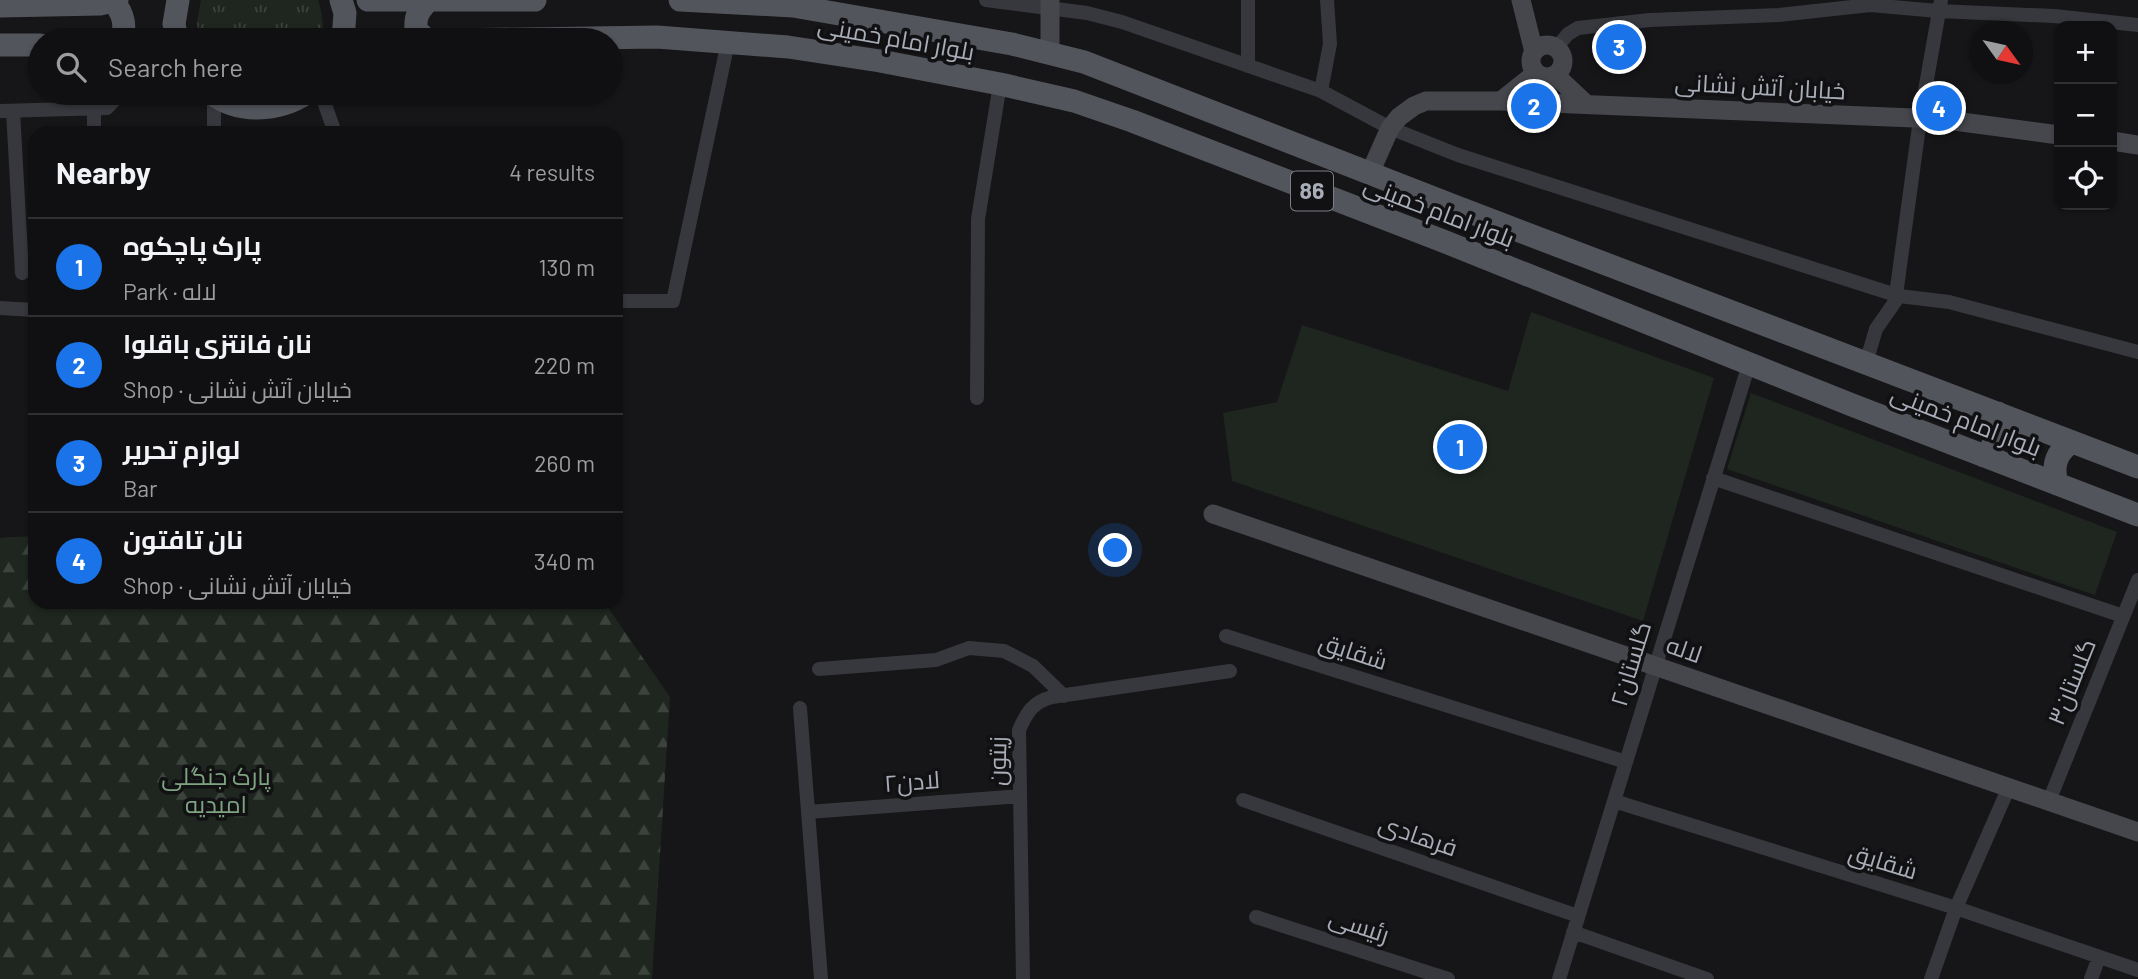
<!DOCTYPE html>
<html lang="en">
<head>
<meta charset="utf-8">
<style>
  body { margin:0; font-family:Barlow,Cairo,sans-serif; background:#1e1e20; color:#f1f3f6 }
  .controls { position:absolute; right:21px; top:21px; display:grid; overflow:hidden; border-radius:14px; box-shadow:0 2px 5px #0004 }
  .controls button { width:63px; height:63px; display:grid; place-items:center; padding:0; border:0; border-bottom:2px solid #303032; background:#101012; color:#f1f3f6; font:35px sans-serif }
  .compass { position:absolute; left:1970px; top:21px; width:63px; height:63px; border-radius:50%; background:#101012; box-shadow:0 2px 5px #0004; rotate:123deg }
  .you { position:absolute; left:1116px; top:551px; width:24px; height:24px; margin:-18px; border:5px solid #fff; border-radius:50%; background:#1a73e8; box-shadow:0 0 0 10px #1a73e833 }
  .badge { display:grid; place-items:center; width:46px; height:46px; border-radius:50%; background:#1a73e8; color:#fff; font-size:23px; font-weight:700 }
  .pin { position:absolute; translate:-50% -50%; border:4px solid #fff; box-shadow:0 2px 7px #0006 }
  .list { margin:0; padding:0; list-style:none }
  h2 { display:flex; justify-content:space-between; align-items:center; height:91px; margin:0; padding:0 28px; font-size:30px }
  h2 small { font-size:23px; font-weight:400; color:#9c9d9f }
  .list li { display:grid; grid-template-columns:46px 1fr auto; gap:21px; align-items:center; box-sizing:border-box; height:98px; padding:0 28px; border-top:2px solid #303032 }
  .list b { display:block; font-size:26px; white-space:nowrap }
  .list p { margin:0; font-size:23px; white-space:nowrap; color:#9c9d9f }
  .list em { font-size:23px; font-style:normal; color:#9c9d9f }
  .icon { flex:none; width:38px; height:38px; fill:none; stroke:currentColor; stroke-width:2; stroke-linecap:round; stroke-linejoin:round }
  .map { position:relative; flex:none; width:2138px; height:979px; overflow:hidden }
  .search { position:absolute; background:#101012; box-shadow:0 2px 5px #0004; left:28px; top:28px; width:595px; height:77px; display:flex; align-items:center; gap:18px; box-sizing:border-box; padding:0 24px; border-radius:38px; color:#9c9d9f; font-size:26px }
  .panel { position:absolute; background:#101012; box-shadow:0 2px 5px #0004; left:28px; top:126px; width:595px; height:483px; border-radius:21px }
  .map>svg:first-child { display:block }
</style>
</head>
<body>
<div class="map">
<svg width="2138" height="979" viewBox="0 0 2138 979">
  <defs>
    <pattern id="grass-tufts" width="24" height="20" patternUnits="userSpaceOnUse" patternTransform="scale(1.75)"><rect width="24" height="20" fill="#1e261f"/><path d="M3 7l-1-3M5 7V3M7 7l1-3M15 17l-1-3M17 17v-4M19 17l1-3" fill="none" stroke="#3c433d"/></pattern>
    <pattern id="forest-firs" width="22" height="20" patternUnits="userSpaceOnUse" patternTransform="scale(1.75)"><rect width="22" height="20" fill="#1e261f"/><path d="M5 1l3.5 6h-7zM16 11l3.5 6h-7z" fill="#3c433d"/></pattern>
  </defs>
  <rect width="100%" height="100%" fill="#161618"/>
  <path fill="url(#grass-tufts)" d="M 201,0 L 318,0 C 322,13 325,27 320,40 L 199,40 L 197,22 Z"/>
  <path fill="url(#forest-firs)" d="M 35,536 L 35,602 L 604,602 L 670,697 L 652,979 L 0,979 L 0,538 Z"/>
  <path fill="#1e261f" d="M 1531,312 L 1714,378 L 1643,621 L 1232,481 L 1223,413 L 1277,402 L 1302,325 L 1508,391 Z
    M 1751,393 L 2117,532 L 2095,595 L 1727,469 Z"/>
  <g fill="none" stroke-linecap="round" stroke-linejoin="round">
    <path stroke="#37383d" stroke-width="14" d="M 986,0 L 1087,13 L 1122,22 L 1321,91 L 1390,128 L 1458,155 L 1899,296
      M 1556,48 L 1568,34 L 1578,28 L 1650,20 L 1779,15 L 1870,5 L 1938,11 L 2054,16 L 2138,25
      M 1248,66 L 1248,0
      M 1321,91 L 1330,44 L 1327,0
      M 321,93 L 335,133
      M 214,95 L 214,133
      M 0,111 L 107,108 L 121,93
      M 13,111 L 22,273
      M 94,133 L 94,108
      M 1896,295 L 1920,119 L 1941,0
      M 616,301 L 673,301 L 728,42
      M 0,308 L 35,310
      M 1866,363 L 1876,329 L 1899,296 L 1949,302 L 2138,352
      M 977,398 L 978,219 L 1000,84
      M 1713,478 L 2123,616
      M 1226,636 L 1626,762
      M 819,669 L 936,660 L 969,648 L 1004,651 L 1033,666 L 1064,696
      M 800,708 L 821,979
      M 1243,800 L 1578,916
      M 1614,801 L 1956,908 L 2138,970
      M 2049,801 L 2138,580
      M 808,812 L 1020,796
      M 1256,917 L 1448,979
      M 1573,932 L 1707,979
      M 1023,979 L 1019,730 C 1027,712 1033,702 1052,697 L 1230,671
      M 1559,979 L 1749,364
      M 1931,979 L 1956,908 L 2009,787
      M 2091,979 L 2099,957"/>
    <path stroke="#45474d" stroke-width="19" d="M 1050,0 L 1050,53
      M 1521,0 L 1534,52
      M1531 61a16 16 0 1 1 32 0a16 16 0 1 1-32 0Z
      M 1555,75 L 1586,104
      M 1501,101 L 1536,73
      M 2112,141 L 2138,145
      M 1370,173 L 1390,128 L 1399,117 L 1414,106 L 1426,101 L 1501,101 L 1939,119 L 2059,135
      M 1213,514 L 2138,832"/>
    <path stroke="#53555c" stroke-width="23" d="M 341,0 L 345,13 L 343,40
      M 368,0 L 535,0
      M 680,0 L 793,6 L 1012,44 L 1084,62 L 1454,206 L 2138,467
      M 113,1 C 123,13 127,25 121,40
      M 0,6 L 100,4 L 117,0
      M 177,40 L 174,24 L 178,0
      M 427,40 L 416,30 C 415,17 418,11 427,2
      M 447,40 L 657,37 L 788,47 L 880,61 L 1000,84 L 1074,101 L 1132,121 L 1443,241 L 1852,405 L 2138,515
      M 0,45 L 40,45
      M 211,93 C 239,114 278,112 307,93
      M 1984,456 C 1997,444 2002,430 1998,413
      M 2057,484 C 2052,466 2056,452 2072,442"/>
  </g>
  <g text-anchor="middle" stroke-width="7" stroke-linejoin="round" paint-order="stroke">
    <rect fill="#111113" stroke="#7b7e86" stroke-width="2" x="1291" y="171.5" width="42" height="39" rx="5"/>
    <g font-size="23" font-weight="bold" fill="#a8adb8">
      <text x="1312" y="199">86</text>
    </g>
    <g font-size="24" fill="#a8adb8" stroke="#111113">
      <text transform="translate(896 39) rotate(10)" y="8">بلوار امام خمینی</text>
      <text transform="translate(1760 87) rotate(3)" y="8">خیابان آتش نشانی</text>
      <text transform="translate(1439 212) rotate(21)" y="8">بلوار امام خمینی</text>
      <text transform="translate(1966 421) rotate(21)" y="8">بلوار امام خمینی</text>
      <text transform="translate(1684 650) rotate(19)" y="8">لاله</text>
      <text transform="translate(1353 652) rotate(18)" y="8">شقایق</text>
      <text transform="translate(1631 664) rotate(-73)" y="8">گلستان۲</text>
      <text transform="translate(2072 682) rotate(-68)" y="8">گلستان۳</text>
      <text transform="translate(998 761) rotate(-89)" y="8">زیتون</text>
      <text transform="translate(912 782) rotate(-4)" y="8">لادن۲</text>
      <text transform="translate(1418 836) rotate(19)" y="8">فرهادی</text>
      <text transform="translate(1883 862) rotate(17)" y="8">شقایق</text>
      <text transform="translate(1359 926) rotate(18)" y="8">رئیسی</text>
    </g>
    <g font-size="24" fill="#7fa381" stroke="#111113">
      <text x="216" y="785">پارک جنگلی<tspan x="216" dy="28">امیدیه</tspan></text>
    </g>
  </g>
</svg>
<div class="controls">
<button>+</button>
<button>−</button>
<button><svg class="icon" aria-label="locate" viewBox="0 0 24 24"><circle cx="12" cy="12" r="6"/><path d="M12 2v4M12 18v4M2 12h4M18 12h4"/></svg></button>
</div>
<svg class="compass" viewBox="-18 -18 36 36"><path d="M0-13l5 13h-10z" fill="#e53935"/><path d="M0 13l5-13h-10z" fill="#9c9d9f"/></svg>
<div class="you"></div>
<div class="pin badge" style="left:1460px;top:447px">1</div>
<div class="pin badge" style="left:1534px;top:106px">2</div>
<div class="pin badge" style="left:1619px;top:47px">3</div>
<div class="pin badge" style="left:1939px;top:108px">4</div>
<div class="search"><svg class="icon" aria-label="search" viewBox="0 0 24 24"><circle cx="10" cy="10" r="6"/><path d="M15 15l6 6"/></svg>Search here</div>
<section class="panel">
<h2>Nearby<small>4 results</small></h2>
<ul class="list">
<li><span class="badge">1</span><div><b>پارک پاچکوه</b><p>Park · لاله</p></div><em>130 m</em></li>
<li><span class="badge">2</span><div><b>نان فانتزی باقلوا</b><p>Shop · خیابان آتش نشانی</p></div><em>220 m</em></li>
<li><span class="badge">3</span><div><b>لوازم تحریر</b><p>Bar</p></div><em>260 m</em></li>
<li><span class="badge">4</span><div><b>نان تافتون</b><p>Shop · خیابان آتش نشانی</p></div><em>340 m</em></li>
</ul>
</section>
</div>
</body>
</html>
